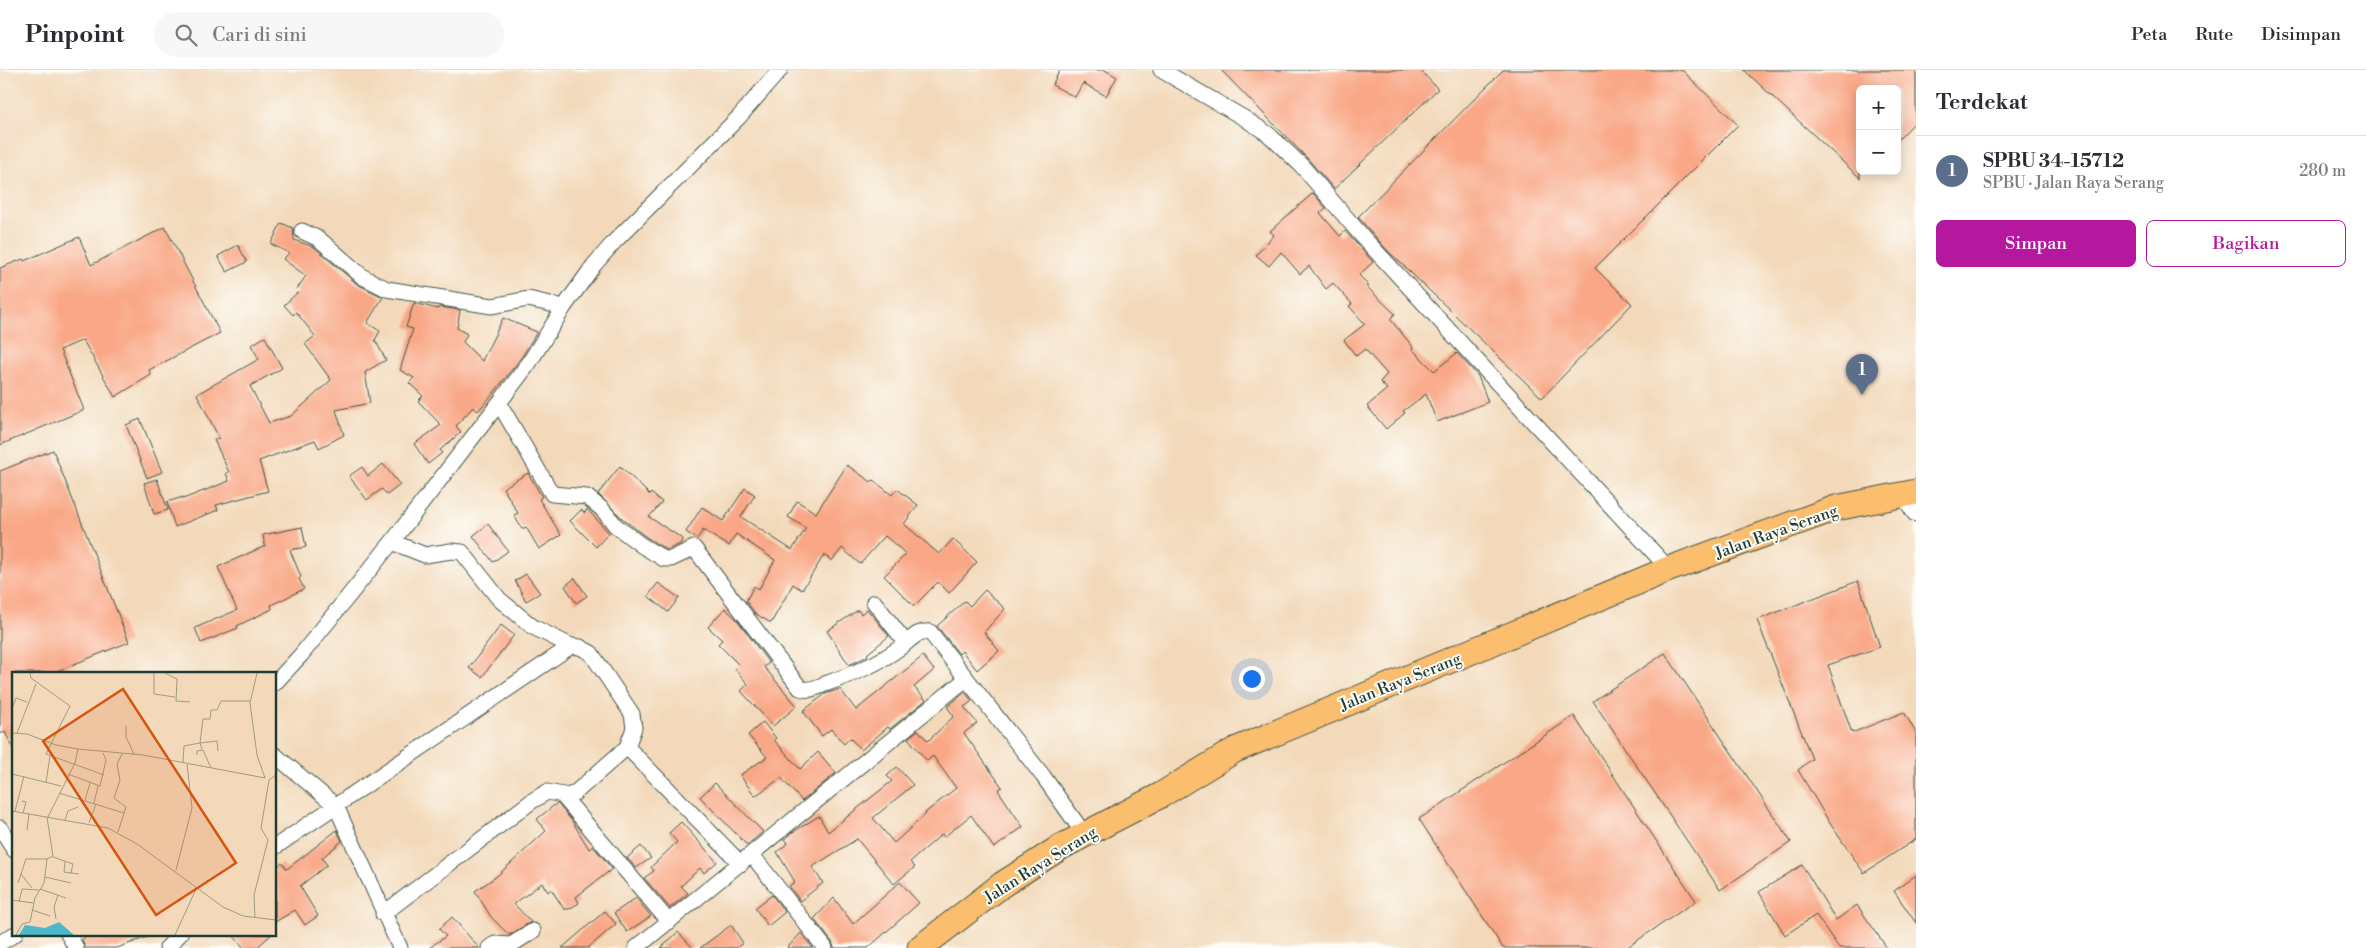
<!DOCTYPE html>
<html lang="id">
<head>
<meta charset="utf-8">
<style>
  body { margin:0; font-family:"Libre Bodoni",serif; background:#f7f7f7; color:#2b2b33 }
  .controls { position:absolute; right:15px; top:15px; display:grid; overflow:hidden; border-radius:8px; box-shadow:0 2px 12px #0003 }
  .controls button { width:45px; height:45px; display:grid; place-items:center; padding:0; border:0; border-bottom:1px solid #e1e1e2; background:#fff; color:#2b2b33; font:25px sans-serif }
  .you { position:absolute; left:1251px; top:608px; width:18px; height:18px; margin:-12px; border:4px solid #fff; border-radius:50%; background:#1a73e8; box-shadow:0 0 0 8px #1a73e833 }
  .badge { display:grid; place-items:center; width:32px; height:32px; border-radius:50%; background:#b5179e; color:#fff; font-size:16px; font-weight:700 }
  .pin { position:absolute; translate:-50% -41px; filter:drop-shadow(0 1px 2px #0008) }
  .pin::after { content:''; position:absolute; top:26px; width:18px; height:15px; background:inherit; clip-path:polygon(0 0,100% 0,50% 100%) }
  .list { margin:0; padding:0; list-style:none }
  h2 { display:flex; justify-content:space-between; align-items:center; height:65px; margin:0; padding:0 20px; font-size:21px }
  h2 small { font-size:16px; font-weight:400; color:#7c7c81 }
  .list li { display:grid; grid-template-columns:32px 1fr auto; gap:15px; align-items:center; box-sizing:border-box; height:70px; padding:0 20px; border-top:1px solid #e1e1e2 }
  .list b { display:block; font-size:19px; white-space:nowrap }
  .list p { margin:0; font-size:16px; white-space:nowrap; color:#7c7c81 }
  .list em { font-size:16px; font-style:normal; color:#7c7c81 }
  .actions { display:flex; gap:10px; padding:15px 20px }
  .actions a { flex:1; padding:11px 0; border:1px solid #b5179e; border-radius:8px; text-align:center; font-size:18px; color:#b5179e }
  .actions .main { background:#b5179e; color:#fff }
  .icon { flex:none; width:28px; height:28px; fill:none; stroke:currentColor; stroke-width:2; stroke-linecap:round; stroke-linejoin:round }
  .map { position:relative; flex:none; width:1916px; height:878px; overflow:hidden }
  header { display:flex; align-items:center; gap:30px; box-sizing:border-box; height:70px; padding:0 25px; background:#fff; border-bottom:1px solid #e1e1e2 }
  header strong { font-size:24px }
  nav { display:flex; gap:28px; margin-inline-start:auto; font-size:18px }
  .search { width:350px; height:45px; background:#f7f7f7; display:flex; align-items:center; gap:12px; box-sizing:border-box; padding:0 18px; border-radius:28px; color:#7c7c81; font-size:19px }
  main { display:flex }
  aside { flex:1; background:#fff }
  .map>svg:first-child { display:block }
</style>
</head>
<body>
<header>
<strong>Pinpoint</strong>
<div class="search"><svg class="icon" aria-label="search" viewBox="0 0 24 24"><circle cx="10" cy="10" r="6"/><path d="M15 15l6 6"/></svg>Cari di sini</div>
<nav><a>Peta</a><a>Rute</a><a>Disimpan</a></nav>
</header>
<main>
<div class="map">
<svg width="1916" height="878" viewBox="0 0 1916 878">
  <rect width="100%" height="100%" fill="#fdfcf7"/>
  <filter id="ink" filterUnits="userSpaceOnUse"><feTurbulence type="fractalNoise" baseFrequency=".02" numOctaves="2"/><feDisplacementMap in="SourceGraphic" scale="10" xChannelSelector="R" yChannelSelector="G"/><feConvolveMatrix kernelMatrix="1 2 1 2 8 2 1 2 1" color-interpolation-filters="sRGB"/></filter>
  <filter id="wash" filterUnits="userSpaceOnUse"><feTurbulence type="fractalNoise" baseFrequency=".0096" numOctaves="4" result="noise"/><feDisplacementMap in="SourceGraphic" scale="20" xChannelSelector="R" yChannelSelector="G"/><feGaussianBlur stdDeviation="1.12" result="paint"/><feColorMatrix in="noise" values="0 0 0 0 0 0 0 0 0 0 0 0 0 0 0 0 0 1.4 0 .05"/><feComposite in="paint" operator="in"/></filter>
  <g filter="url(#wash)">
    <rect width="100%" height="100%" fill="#f3d9ba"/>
    <g id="blocks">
      <path fill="#f9a786" d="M 1060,0 L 1105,0 L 1117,7 L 1106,26 L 1083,13 L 1075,27 L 1052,15 Z
        M 1221,0 L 1420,0 L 1438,19 L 1334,119 L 1307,88 Z
        M 1503,0 L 1682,0 L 1738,55 L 1595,198 L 1632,234 L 1542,328 L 1387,180 L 1358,147 Z
        M 1744,0 L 1916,0 L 1916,51 L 1897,71 L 1897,19 L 1860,19 L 1860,108 Z
        M 1313,123 L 1326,138 L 1320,143 L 1340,166 L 1345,161 L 1373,192 L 1359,205 L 1368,215 L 1366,216 L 1395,244 L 1390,249 L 1413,277 L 1412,279 L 1434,301 L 1457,283 L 1478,306 L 1488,332 L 1437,352 L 1426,324 L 1403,341 L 1405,343 L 1386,359 L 1367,336 L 1387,319 L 1380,312 L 1387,304 L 1365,279 L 1356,286 L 1344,270 L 1365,254 L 1349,236 L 1352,234 L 1333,213 L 1326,219 L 1309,196 L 1300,204 L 1281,182 L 1269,196 L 1256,185 L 1274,165 L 1270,161 Z
        M 281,153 L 293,158 L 294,170 L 314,177 L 357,214 L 383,227 L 367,253 L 380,261 L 375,270 L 386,290 L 365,302 L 370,333 L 336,340 L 344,365 L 319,378 L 315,370 L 259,391 L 268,421 L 216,435 L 218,440 L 175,457 L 167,432 L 183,427 L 183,429 L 229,411 L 226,403 L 229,402 L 214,370 L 219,368 L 197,324 L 259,289 L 251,275 L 265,267 L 282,298 L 250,316 L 269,353 L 291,346 L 331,310 L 305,274 L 315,266 L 296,242 L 293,245 L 284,235 L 298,222 L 296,220 L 306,206 L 283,189 L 289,183 L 271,174 Z
        M 165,157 L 220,263 L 149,300 L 151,305 L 115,327 L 83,270 L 60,280 L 84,340 L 0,375 L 0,198 L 23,189 L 24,191 L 79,167 L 91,195 Z
        M 238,175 L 247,192 L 227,202 L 218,186 Z
        M 414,233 L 438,239 L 439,237 L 460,240 L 457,258 L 467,264 L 463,272 L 482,291 L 503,248 L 537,262 L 521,288 L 492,325 L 478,341 L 473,337 L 456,356 L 461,362 L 440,380 L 442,383 L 428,394 L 414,374 L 441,355 L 418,331 L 423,326 L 409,313 L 414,308 L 400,300 L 413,259 L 406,257 Z
        M 140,349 L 162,402 L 147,408 L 126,355 Z
        M 53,380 L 129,572 L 52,603 L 14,603 L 14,680 L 5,662 L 0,664 L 0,401 Z
        M 383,394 L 400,415 L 387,425 L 382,419 L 367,430 L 349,406 L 362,397 L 368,406 Z
        M 847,395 L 871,412 L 873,410 L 892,425 L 897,419 L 918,435 L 904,454 L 939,484 L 953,469 L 977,492 L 949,523 L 938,512 L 914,536 L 884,506 L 906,484 L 885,466 L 860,494 L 842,478 L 832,491 L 824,485 L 802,520 L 793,514 L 771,553 L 756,544 L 746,531 L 754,516 L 759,519 L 775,490 L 736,464 L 729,476 L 703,460 L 697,469 L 686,462 L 702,437 L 723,451 L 745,418 L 755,425 L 741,447 L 792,480 L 806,458 L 788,447 L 797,431 L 816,443 Z
        M 620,396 L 650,425 L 651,423 L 662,432 L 649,447 L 683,469 L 680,474 L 667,480 L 646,467 L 623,449 L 598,424 Z
        M 528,403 L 542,427 L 539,429 L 561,465 L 539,479 L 526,457 L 522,459 L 514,445 L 518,443 L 503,418 Z
        M 157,409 L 168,440 L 154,444 L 144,413 Z
        M 587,439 L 609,463 L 596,477 L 570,451 L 581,440 L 585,443 Z
        M 488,454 L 508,481 L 493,492 L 473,466 Z
        M 302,457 L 306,477 L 290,480 L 301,507 L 299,509 L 304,519 L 271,535 L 272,539 L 237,556 L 238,558 L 201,573 L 195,558 L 237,540 L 218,497 L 265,476 L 263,465 Z
        M 526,504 L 540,523 L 526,531 L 515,511 Z
        M 575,508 L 587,526 L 576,533 L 565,516 Z
        M 1858,511 L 1880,577 L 1828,595 L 1852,663 L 1904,642 L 1916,663 L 1916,769 L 1864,803 L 1831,755 L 1798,700 L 1812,689 L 1757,550 Z
        M 658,513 L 679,528 L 668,542 L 648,526 Z
        M 985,520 L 1005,539 L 984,562 L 999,581 L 977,600 L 962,581 L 959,584 L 937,556 L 965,531 L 970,536 Z
        M 725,538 L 738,551 L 769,593 L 764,597 L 797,636 L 773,656 L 741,621 L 748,614 L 735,599 L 739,595 L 718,574 L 722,570 L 708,557 Z
        M 867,539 L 889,566 L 867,584 L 868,586 L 849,595 L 827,561 L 858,540 L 861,544 Z
        M 501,555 L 514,565 L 482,607 L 469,598 Z
        M 1665,583 L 1791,772 L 1720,820 L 1593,631 Z
        M 923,586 L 934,600 L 914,617 L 926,630 L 890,659 L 888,657 L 861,680 L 850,668 L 844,674 L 831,659 L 822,666 L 803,641 L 825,624 L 840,619 L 856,640 Z
        M 965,622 L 972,631 L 964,637 L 977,653 L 964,663 L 1002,717 L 998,720 L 1023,757 L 994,778 L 971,745 L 944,767 L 942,764 L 910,792 L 915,797 L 894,814 L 857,769 L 812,797 L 823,813 L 800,831 L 789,816 L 795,812 L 777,782 L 788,773 L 785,769 L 793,762 L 819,746 L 828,762 L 892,711 L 887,706 L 897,697 L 913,715 L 873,748 L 894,773 L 926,744 L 925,743 L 956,718 L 933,686 L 927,691 L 908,668 L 918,660 L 928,671 L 954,646 L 947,637 Z
        M 1574,646 L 1696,831 L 1626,878 L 1503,878 L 1419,749 Z
        M 763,652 L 776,668 L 774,670 L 800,699 L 818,682 L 836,703 L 802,731 L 781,708 L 755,726 L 740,705 L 767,687 L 748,665 Z
        M 715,713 L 763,762 L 747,775 L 700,727 Z
        M 557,733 L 572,751 L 589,779 L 593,776 L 612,799 L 576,827 L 579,833 L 569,839 L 564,839 L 551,819 L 548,822 L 542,813 L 514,834 L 531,852 L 509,865 L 491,847 L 475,821 L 497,806 L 546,761 L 537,749 Z
        M 681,752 L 717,792 L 704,803 L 700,798 L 681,816 L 688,823 L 670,838 L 644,808 L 654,801 L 651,797 L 677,772 L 669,763 Z
        M 337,760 L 342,771 L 322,788 L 327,795 L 300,816 L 318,846 L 305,855 L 295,840 L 275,852 L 275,798 L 282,793 L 287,799 Z
        M 641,776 L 651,788 L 636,798 L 627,788 Z
        M 1802,795 L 1836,850 L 1857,835 L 1887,878 L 1839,878 L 1816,845 L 1785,865 L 1759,822 Z
        M 1916,805 L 1916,853 L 1894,821 Z
        M 900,812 L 919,833 L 868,878 L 834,878 L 832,872 L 814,849 L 834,828 L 853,854 Z
        M 772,825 L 785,842 L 768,856 L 755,838 Z
        M 636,828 L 651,846 L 627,862 L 614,843 Z
        M 605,841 L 616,854 L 588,878 L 562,878 Z
        M 452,847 L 460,856 L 479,878 L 429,878 L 446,866 L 439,859 Z
        M 731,855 L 743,873 L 736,878 L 700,878 Z
        M 678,862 L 693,878 L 661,878 Z
        M 801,863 L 813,878 L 787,878 Z
        M 88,864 L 150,864 L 150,866 L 117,878 L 85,878 L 82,870 Z
        M 232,864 L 272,864 L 256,878 L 244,878 Z"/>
    </g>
  </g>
  <g filter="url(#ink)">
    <use href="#blocks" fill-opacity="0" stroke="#3f5448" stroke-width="1"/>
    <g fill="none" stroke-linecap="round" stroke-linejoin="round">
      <defs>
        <path id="minor" d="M 1161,0 L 1244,48 L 1268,64 L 1301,95 L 1362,166 L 1669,499
          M 302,161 L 319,169 L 363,207 L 387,219 L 492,236 L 528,229 L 564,237
          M 499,333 L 552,424 L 587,427 L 602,439 L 616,456 L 641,475 L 664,489 L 671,489 L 694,478 L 800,618 C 808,622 817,617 825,614 C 853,604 878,594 901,577 C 911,570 917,560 930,562 L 1043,706 L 1084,764
          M 874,532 L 906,573
          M 275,613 L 301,585 L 392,472 L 499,333 L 529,293 L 564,237 L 594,195 L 615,171 L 739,47 L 780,0
          M 627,677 L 741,794
          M 275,685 L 336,736 L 400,878
          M 562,725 L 669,852
          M 0,758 L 14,780
          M 275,777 L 571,576
          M 752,785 L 825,878
          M 383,844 L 532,731 L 547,722 L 569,726 L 576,722 L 627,677 L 634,658 L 632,644 L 591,583 L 580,577 L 571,576 L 533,557 L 499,529 L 462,482 L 451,481 L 425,485 L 392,472
          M 68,864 L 76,878
          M 0,873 L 15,864
          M 167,878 L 180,864
          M 489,878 L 495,874 L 511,875 L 533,861
          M 636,878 L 966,609"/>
        <path id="tertiary" d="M 1905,425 L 1916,442"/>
        <path id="trunk" d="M 920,878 L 1003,814 L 1061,777 L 1161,725 L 1235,680 L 1669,499 L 1836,438 L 1916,422"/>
      </defs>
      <use href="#minor" stroke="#3f5448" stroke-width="17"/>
      <use href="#tertiary" stroke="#3f5448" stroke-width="21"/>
      <use href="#trunk" stroke="#3f5448" stroke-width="27"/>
      <use href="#minor" stroke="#fff" stroke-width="15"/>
      <use href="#tertiary" stroke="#fff" stroke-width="19"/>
      <use href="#trunk" stroke="#fbbd6e" stroke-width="25"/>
    </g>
  </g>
  <g text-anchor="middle" stroke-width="4" stroke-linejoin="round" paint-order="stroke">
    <g font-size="16" fill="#1f3d34" stroke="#fdfcf7">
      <text transform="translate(1776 461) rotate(-20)" y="6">Jalan Raya Serang</text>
      <text transform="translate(1400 611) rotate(-22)" y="6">Jalan Raya Serang</text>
      <text transform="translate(1040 794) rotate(-32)" y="6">Jalan Raya Serang</text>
    </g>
  </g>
  <g transform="translate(12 602)">
    <rect width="264" height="264" fill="#f3d9ba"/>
    <path d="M 47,250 L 62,263 L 7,263 L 13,253 L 33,256 Z" fill="#4db7ca"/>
    <path fill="none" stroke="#9e9b84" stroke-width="1" d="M 18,1 L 19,6 L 58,34 L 34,82 L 92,103M 142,1 L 142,22 L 163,25M 153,1 L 165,7 L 164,29 L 178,30M 245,1 L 238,31 L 245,83 L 253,106M 0,36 L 4,26 L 15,30M 114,54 L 114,65 L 122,82M 0,61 L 15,62 L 44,73 L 66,77M 5,61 L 24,12M 206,79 L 205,69 L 188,71 L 191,47 L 198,47 L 199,38 L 205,38 L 209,29 L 238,29M 185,83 L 185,79 L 191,78 L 199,96M 171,90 L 172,74 L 188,71 L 190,77M 0,102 L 49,114M 56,102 L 88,114 L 94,88 L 91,81M 34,110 L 38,84M 47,121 L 112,141M 73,128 L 78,111M 10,129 L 14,130 L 11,141M 82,131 L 86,114M 0,139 L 96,156 L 125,172 L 211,235 L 231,244 L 264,248M 3,139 L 12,104M 36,145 L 63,91 L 66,77 L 131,83 L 253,106M 53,148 L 56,139 L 66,135M 77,151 L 84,132M 15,158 L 17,142M 106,160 L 114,135 L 102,126 L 108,108 L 105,92 L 110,82M 41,185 L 61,192 L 59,201 L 67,202M 53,190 L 52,200 L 59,201M 164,198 L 180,136 L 175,92M 9,202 L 20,216M 33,205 L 59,211M 6,211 L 14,187 L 35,187M 28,217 L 54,226M 0,228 L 21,231M 7,230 L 10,217 L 27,218M 20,238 L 38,244M 243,246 L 242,223 L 256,168 L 249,156 L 257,108 L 264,103M 44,247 L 42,235 L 46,223M 4,263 L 10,252 L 18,250 L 23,226 L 32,211 L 35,187 L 41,184 L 35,145M 163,263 L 184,217"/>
    <path fill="#d45610" fill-opacity="0.15" stroke="#d45610" stroke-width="2.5" d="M 111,17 L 224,191 L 144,243 L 31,69 Z"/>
    <rect width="264" height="264" fill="none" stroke="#1f3d34" stroke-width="2.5"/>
  </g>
</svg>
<div class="controls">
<button>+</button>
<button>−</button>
</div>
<div class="you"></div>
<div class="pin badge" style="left:1862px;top:325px;background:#5c6f8a">1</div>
</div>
<aside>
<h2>Terdekat<small></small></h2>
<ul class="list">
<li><span class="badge" style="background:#5c6f8a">1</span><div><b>SPBU 34-15712</b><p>SPBU · Jalan Raya Serang</p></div><em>280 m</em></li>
</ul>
<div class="actions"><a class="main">Simpan</a><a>Bagikan</a></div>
</aside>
</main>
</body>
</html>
